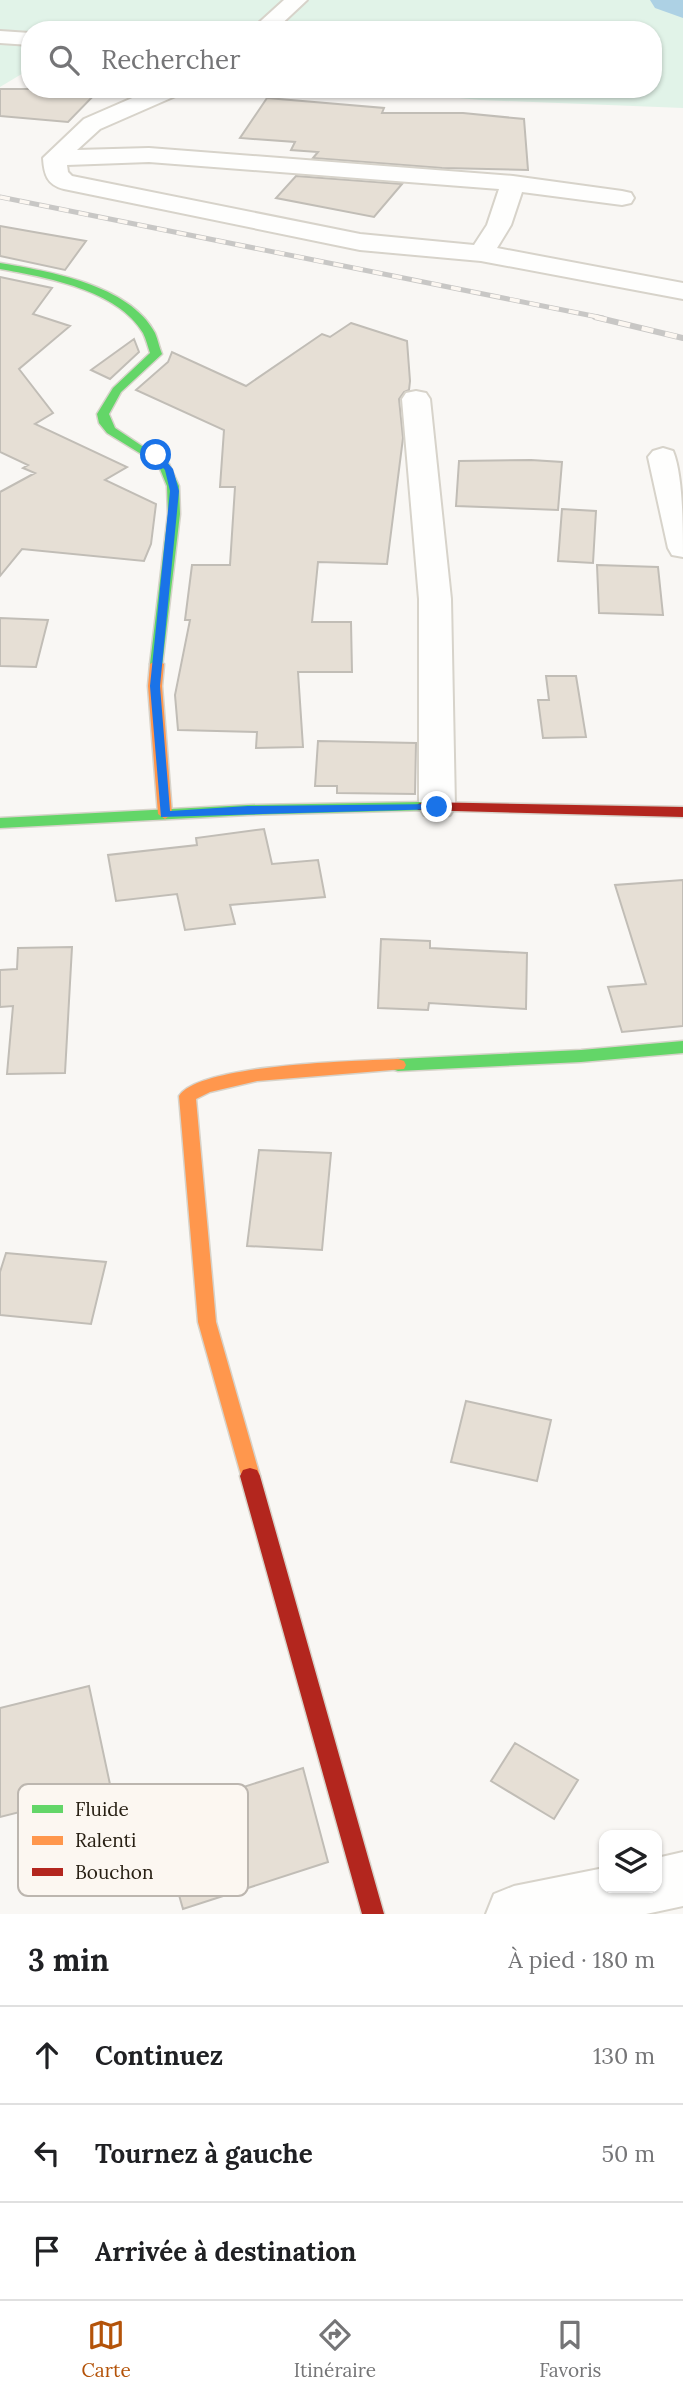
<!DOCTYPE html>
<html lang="fr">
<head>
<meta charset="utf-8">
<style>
  body { margin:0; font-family:Lora,serif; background:#f6f6f6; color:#202124 }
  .controls { position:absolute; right:21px; bottom:21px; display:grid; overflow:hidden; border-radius:14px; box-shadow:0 2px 5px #0004 }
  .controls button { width:63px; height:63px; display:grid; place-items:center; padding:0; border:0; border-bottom:2px solid #e0e0e0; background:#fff; color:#202124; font:35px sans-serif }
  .stop { position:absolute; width:21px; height:21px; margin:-16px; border:5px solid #1a73e8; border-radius:50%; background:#fff }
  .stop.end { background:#1a73e8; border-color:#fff; box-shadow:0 2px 7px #0008 }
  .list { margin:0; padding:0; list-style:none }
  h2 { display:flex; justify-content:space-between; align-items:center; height:91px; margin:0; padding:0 28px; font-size:30px }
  h2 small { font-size:23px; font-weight:400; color:#757577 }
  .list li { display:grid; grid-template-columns:46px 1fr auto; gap:21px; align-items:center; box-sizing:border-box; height:98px; padding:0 28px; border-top:2px solid #e0e0e0 }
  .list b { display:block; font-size:26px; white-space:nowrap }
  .list em { font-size:23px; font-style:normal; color:#757577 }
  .icon { flex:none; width:38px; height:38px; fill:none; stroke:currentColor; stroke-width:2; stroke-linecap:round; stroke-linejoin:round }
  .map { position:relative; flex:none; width:683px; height:1914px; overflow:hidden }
  .search { position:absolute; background:#fff; box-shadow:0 2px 5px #0004; left:21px; right:21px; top:21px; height:77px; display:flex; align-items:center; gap:18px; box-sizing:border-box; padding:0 24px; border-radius:28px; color:#757577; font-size:26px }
  .sheet { height:385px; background:#fff }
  nav { display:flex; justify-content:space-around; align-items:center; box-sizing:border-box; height:98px; border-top:2px solid #e0e0e0; background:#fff; font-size:19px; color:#757577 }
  nav a { display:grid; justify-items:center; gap:4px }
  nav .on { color:#b45309 }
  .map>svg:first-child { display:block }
</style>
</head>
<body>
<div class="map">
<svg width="683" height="1914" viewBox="0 0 683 1914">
  <rect width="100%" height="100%" fill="#f9f7f4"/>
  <path fill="#e1f3e8" d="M 0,0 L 683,0 L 683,108 L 480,100 L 364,89 L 653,89 L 653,30 L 30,30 L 30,69 L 0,87 Z"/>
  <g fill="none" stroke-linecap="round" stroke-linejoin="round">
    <path fill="#add1e4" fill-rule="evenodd" d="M 650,0 L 683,0 L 683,18 L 655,8 Z"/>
  </g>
  <path fill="#e6dfd5" stroke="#c1bdb6" stroke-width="2" d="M 0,89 L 100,89 L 68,122 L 0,116 Z
    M 267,98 L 384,108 L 382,113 L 463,113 L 524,119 L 528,170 L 442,168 L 313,158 L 318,152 L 291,150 L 295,142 L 240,138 Z
    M 296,176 L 402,184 L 374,217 L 276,198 Z
    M 0,226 L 34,232 L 86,241 L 65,270 L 0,256 Z
    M 0,277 L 52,288 L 33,314 L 70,326 L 19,369 L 53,413 L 35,424 L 127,467 L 105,480 L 156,504 L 151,544 L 144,561 L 22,549 L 0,576 L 0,492 L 35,473 L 23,468 L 28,465 L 0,452 Z
    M 351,323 L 407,341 L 410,381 L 409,390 L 404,392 L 399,399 L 403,438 L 387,564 L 318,562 L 312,622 L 351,622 L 352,672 L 298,672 L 303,747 L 256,748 L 257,732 L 178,730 L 175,695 L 190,620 L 185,620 L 192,565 L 230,565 L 235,487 L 220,487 L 224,430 L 136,390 L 168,362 L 172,352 L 246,386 L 322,334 L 330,337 Z
    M 134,339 L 139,352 L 110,379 L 91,370 Z
    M 531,460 L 562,462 L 558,510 L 456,506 L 459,461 Z
    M 562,509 L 596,511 L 593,563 L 558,561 Z
    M 597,565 L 658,567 L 663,615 L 599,613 Z
    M 0,618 L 48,620 L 36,667 L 0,666 Z
    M 546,676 L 576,676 L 586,737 L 543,738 L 538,700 L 549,700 Z
    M 318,741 L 416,743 L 415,794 L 337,793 L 337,786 L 315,786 Z
    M 264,829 L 272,864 L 318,860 L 325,897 L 230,905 L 235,924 L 185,930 L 177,894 L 116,901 L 108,855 L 197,845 L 196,838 Z
    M 683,880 L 683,1026 L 622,1032 L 608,987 L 646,984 L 615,885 Z
    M 381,939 L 430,941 L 430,948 L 527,953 L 526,1009 L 429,1003 L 428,1010 L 378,1008 Z
    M 72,947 L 65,1073 L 7,1074 L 13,1006 L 0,1007 L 0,970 L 17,969 L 18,948 Z
    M 259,1150 L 331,1153 L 322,1250 L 247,1246 Z
    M 6,1253 L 106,1262 L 91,1324 L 0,1315 L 0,1272 Z
    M 466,1401 L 551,1420 L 537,1481 L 451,1462 Z
    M 89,1686 L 111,1789 L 0,1817 L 0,1708 Z
    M 515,1743 L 578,1780 L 554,1819 L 491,1781 Z
    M 303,1768 L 328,1862 L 183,1909 L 156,1815 Z"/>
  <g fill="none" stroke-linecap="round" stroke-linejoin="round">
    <defs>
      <path id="street" d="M 284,0 L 307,0 L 275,30 L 251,30 Z
        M 0,31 L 30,33 L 30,45 L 0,43 Z
        M 153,89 L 183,89 L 180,94 L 100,129 L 77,150 L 149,148 L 513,176 L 622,191 L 631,193 L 634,198 L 631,203 L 622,205 L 522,192 L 511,225 L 497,248 L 683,283 L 683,299 L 481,261 L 360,250 L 64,189 C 47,185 44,174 43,158 L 84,119 ZM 149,162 L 499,189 L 487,225 L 474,245 L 360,234 L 72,176 L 68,172 L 67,165 Z
        M 416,391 L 426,393 L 430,399 L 451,599 L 455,807 L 450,815 L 437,818 L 424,815 L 419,807 L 419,599 L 402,399 L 406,393 Z
        M 663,448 L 673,451 C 683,475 683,528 683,557 L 672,555 L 668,548 L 648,457 L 653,451 Z
        M 683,1852 L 683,1906 L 646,1914 L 486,1914 L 494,1894 L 514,1886 L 604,1868 L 604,1888 L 657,1888 L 657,1858 Z"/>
      <path id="fast" d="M 0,263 C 48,271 130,285 155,333 C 158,340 159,347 162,354 L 121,392 L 109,414 L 115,428 L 169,464 L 179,486 L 180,514 L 162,667 L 152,667 L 150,664 L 168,514 L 167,486 L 160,469 L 151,460 L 107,433 L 99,423 L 97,414 L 113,388 L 150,353 C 148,347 146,339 143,333 C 118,290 45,277 0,269 Z
        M 423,802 L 428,804 L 430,807 L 428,810 L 248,815 L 0,828 L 0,818 L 248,805 Z
        M 683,1041 L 683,1053 L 581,1062 L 398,1071 L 392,1069 L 390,1065 L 392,1061 L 398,1059 L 581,1050 Z"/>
      <path id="slow" d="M 157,660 L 164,664 L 162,686 L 172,814 L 165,819 L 158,814 L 148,686 L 150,664 Z
        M 398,1059 L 404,1061 L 406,1065 L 404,1069 L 257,1081 L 210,1092 L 196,1099 L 216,1322 L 260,1476 L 257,1482 L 250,1484 L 243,1482 L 198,1322 L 179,1096 C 199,1064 358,1061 398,1059 Z"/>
      <path id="jam" d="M 423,802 L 683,807 L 683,817 L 418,810 L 416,807 L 418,804 Z
        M 250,1468 L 257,1470 L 260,1476 L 384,1914 L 362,1914 L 240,1476 L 243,1470 Z"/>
    </defs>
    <use href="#street" stroke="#d7d3ca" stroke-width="4"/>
    <use href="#fast" stroke="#d7d3ca" stroke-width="3"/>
    <use href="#slow" stroke="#d7d3ca" stroke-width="3"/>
    <use href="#jam" stroke="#d7d3ca" stroke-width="3"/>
    <use href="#street" fill="#fefefd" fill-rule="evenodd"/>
    <use href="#fast" fill="#63d668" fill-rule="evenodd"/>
    <use href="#slow" fill="#ff974d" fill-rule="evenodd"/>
    <use href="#jam" fill="#b3261e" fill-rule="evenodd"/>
    <defs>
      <path id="rail-far1" d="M 0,197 L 603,318"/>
      <path id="rail" d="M 595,317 L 683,338"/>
    </defs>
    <use href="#rail-far1" stroke="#c8c7c5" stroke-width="5"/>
    <use href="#rail" stroke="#c8c7c5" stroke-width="6"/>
    <use href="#rail-far1" stroke="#fcf7f1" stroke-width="3.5" stroke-dasharray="10" stroke-linecap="butt"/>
    <use href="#rail" stroke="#fcf7f1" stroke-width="4.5" stroke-dasharray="12" stroke-linecap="butt"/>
  </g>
  <path fill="#1a73e8" d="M 153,453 L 159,453 L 173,469 L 179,491 L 160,686 L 170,811 L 248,806 L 437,804 L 441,805 L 441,809 L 161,817 L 150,686 L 170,491 L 165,470 L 153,457 Z"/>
  <rect x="18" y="1784" width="230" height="112" rx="10" fill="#fcf7f1" stroke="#bcb6af" stroke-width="2"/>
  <rect x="32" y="1805" width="31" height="8" fill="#63d668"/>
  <rect x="32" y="1836" width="31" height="9" fill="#ff974d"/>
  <rect x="32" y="1868" width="31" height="8" fill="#b3261e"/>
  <g font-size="19" fill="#282014">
    <text x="75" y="1816">Fluide</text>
    <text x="75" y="1847">Ralenti</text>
    <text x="75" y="1879">Bouchon</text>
  </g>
</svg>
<div class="controls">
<button><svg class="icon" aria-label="layers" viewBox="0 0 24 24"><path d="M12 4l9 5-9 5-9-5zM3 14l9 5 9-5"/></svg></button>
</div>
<div class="stop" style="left:156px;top:455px"></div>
<div class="stop end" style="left:437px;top:807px"></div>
<div class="search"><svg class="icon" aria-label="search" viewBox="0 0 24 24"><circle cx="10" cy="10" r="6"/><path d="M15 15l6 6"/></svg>Rechercher</div>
</div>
<section class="sheet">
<h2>3 min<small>À pied · 180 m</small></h2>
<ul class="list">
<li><svg class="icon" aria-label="ahead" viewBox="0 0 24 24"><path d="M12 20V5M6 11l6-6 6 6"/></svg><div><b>Continuez</b></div><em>130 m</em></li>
<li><svg class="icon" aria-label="left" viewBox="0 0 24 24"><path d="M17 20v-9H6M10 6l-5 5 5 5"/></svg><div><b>Tournez à gauche</b></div><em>50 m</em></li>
<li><svg class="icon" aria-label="arrive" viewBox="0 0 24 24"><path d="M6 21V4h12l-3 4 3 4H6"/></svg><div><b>Arrivée à destination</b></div></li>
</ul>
</section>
<nav>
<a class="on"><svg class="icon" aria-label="map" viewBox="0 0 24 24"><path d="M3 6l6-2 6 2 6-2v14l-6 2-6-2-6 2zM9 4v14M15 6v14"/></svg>Carte</a>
<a><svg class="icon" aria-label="directions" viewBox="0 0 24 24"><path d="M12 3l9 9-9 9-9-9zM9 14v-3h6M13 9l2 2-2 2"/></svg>Itinéraire</a>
<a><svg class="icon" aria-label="saved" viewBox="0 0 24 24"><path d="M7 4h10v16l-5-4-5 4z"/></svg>Favoris</a>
</nav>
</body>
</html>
